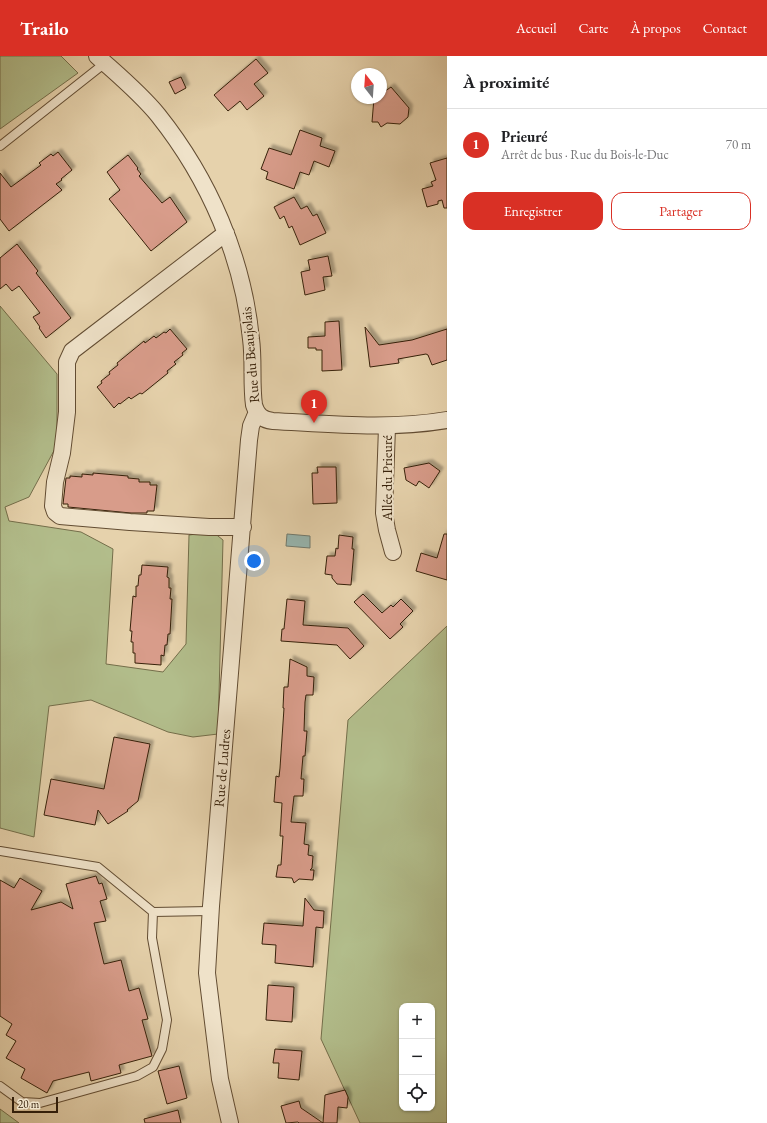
<!DOCTYPE html>
<html lang="fr">
<head>
<meta charset="utf-8">
<style>
  body { margin:0; font-family:"EB Garamond",serif; background:#f6f6f6; color:#202124 }
  .controls { position:absolute; right:12px; bottom:12px; display:grid; overflow:hidden; border-radius:8px; box-shadow:0 1px 3px #0004 }
  .controls button { width:36px; height:36px; display:grid; place-items:center; padding:0; border:0; border-bottom:1px solid #e0e0e0; background:#fff; color:#202124; font:20px sans-serif }
  .compass { position:absolute; left:351px; top:12px; width:36px; height:36px; border-radius:50%; background:#fff; box-shadow:0 1px 3px #0004; rotate:343deg }
  .scale { position:absolute; left:12px; bottom:10px; width:46px; box-sizing:border-box; padding-left:4px; border:2px solid #36200a; border-top:0; font-size:11px; line-height:14px; white-space:nowrap; color:#36200a; -webkit-text-stroke:3px #efe2c9; paint-order:stroke }
  .you { position:absolute; left:254px; top:505px; width:14px; height:14px; margin:-10px; border:3px solid #fff; border-radius:50%; background:#1a73e8; box-shadow:0 0 0 6px #1a73e833 }
  .badge { display:grid; place-items:center; width:26px; height:26px; border-radius:50%; background:#d93025; color:#fff; font-size:13px; font-weight:700 }
  .pin { position:absolute; translate:-50% -33px; filter:drop-shadow(0 1px 2px #0008) }
  .pin::after { content:''; position:absolute; top:21px; width:14px; height:12px; background:inherit; clip-path:polygon(0 0,100% 0,50% 100%) }
  .list { margin:0; padding:0; list-style:none }
  h2 { display:flex; justify-content:space-between; align-items:center; height:52px; margin:0; padding:0 16px; font-size:17px }
  h2 small { font-size:13px; font-weight:400; color:#757577 }
  .list li { display:grid; grid-template-columns:26px 1fr auto; gap:12px; align-items:center; box-sizing:border-box; height:72px; padding:0 16px; border-top:1px solid #e0e0e0 }
  .list b { display:block; font-size:15px; white-space:nowrap }
  .list p { margin:0; font-size:13px; white-space:nowrap; color:#757577 }
  .list em { font-size:13px; font-style:normal; color:#757577 }
  .actions { display:flex; gap:8px; padding:12px 16px }
  .actions a { flex:1; padding:9px 0; border:1px solid #d93025; border-radius:12px; text-align:center; font-size:14px; color:#d93025 }
  .actions .main { background:#d93025; color:#fff }
  .icon { flex:none; width:22px; height:22px; fill:none; stroke:currentColor; stroke-width:2; stroke-linecap:round; stroke-linejoin:round }
  .map { position:relative; flex:none; width:447px; height:1067px; overflow:hidden }
  header { display:flex; align-items:center; gap:24px; box-sizing:border-box; height:56px; padding:0 20px; background:#d93025; color:#fff }
  header strong { font-size:19px }
  nav { display:flex; gap:22px; margin-inline-start:auto; font-size:14px }
  main { display:flex }
  aside { flex:1; background:#fff }
  .map>svg:first-child { display:block }
</style>
</head>
<body>
<header>
<strong>Trailo</strong>
<nav><a>Accueil</a><a>Carte</a><a>À propos</a><a>Contact</a></nav>
</header>
<main>
<div class="map">
<svg width="447" height="1067" viewBox="0 0 447 1067">
  <defs>
    <filter id="shadow"><feDropShadow dx="3.5" dy="-3.5" stdDeviation="1" flood-color="#0004"/></filter>
  </defs>
  <rect width="100%" height="100%" fill="#e6d2ac"/>
  <filter id="stains"><feTurbulence type="fractalNoise" baseFrequency=".005" numOctaves="4"/><feColorMatrix values="0 0 0 0 .2 0 0 0 0 .09 0 0 0 0 .02 0 0 0 .5 -.17"/></filter>
  <radialGradient id="worn" r=".72"><stop offset=".6" stop-color="#630" stop-opacity="0"/><stop offset="1" stop-color="#630" stop-opacity=".3"/></radialGradient>
  <path fill="#b2bd8b" stroke="#746e4a" fill-rule="evenodd" d="M 0,0 L 61,0 L 78,17 L 0,73 Z
    M 0,250 L 57,318 L 57,389 L 29,441 L 5,451 L 9,465 L 81,476 L 113,493 L 106,608 L 163,616 L 186,588 L 189,479 L 213,476 L 223,484 L 218,678 L 193,681 L 168,676 L 91,644 L 49,650 L 34,781 L 0,772 Z
    M 447,570 L 447,1067 L 360,1067 L 321,983 L 348,664 ZM 402,950 L 432,950 L 432,1052 L 402,1052 Z
    M 0,1053 L 19,1067 L 0,1067 Z"/>
  <path fill="#97b6b0" stroke="#707a6e" d="M 287,478 L 310,480 L 310,492 L 286,490 Z"/>
  <path fill="#d89c8a" stroke="#36200a" filter="url(#shadow)" d="M 256,3 L 268,17 L 254,28 L 264,40 L 247,54 L 240,45 L 228,55 L 214,39 Z
    M 181,21 L 186,32 L 175,38 L 169,26 Z
    M 391,31 L 409,52 L 408,61 L 400,68 L 387,67 L 381,71 L 378,66 L 372,66 L 374,42 L 381,42 L 381,38 Z
    M 300,74 L 322,82 L 320,90 L 335,95 L 329,111 L 314,105 L 309,119 L 300,116 L 294,133 L 266,123 L 268,116 L 261,113 L 269,92 L 291,99 Z
    M 58,96 L 72,114 L 61,123 L 62,124 L 56,128 L 62,134 L 9,175 L 0,163 L 0,117 L 11,131 L 41,109 L 39,107 L 51,98 L 53,100 Z
    M 128,99 L 138,112 L 137,113 L 141,118 L 139,120 L 162,147 L 170,141 L 187,166 L 151,195 L 109,143 L 120,134 L 107,116 Z
    M 447,102 L 447,152 L 444,152 L 442,144 L 438,145 L 438,148 L 427,151 L 422,133 L 433,130 L 431,126 L 436,124 L 430,107 Z
    M 294,141 L 301,153 L 307,150 L 313,160 L 317,158 L 326,177 L 300,189 L 292,170 L 289,172 L 284,160 L 280,163 L 274,151 Z
    M 17,188 L 38,215 L 36,217 L 71,262 L 46,282 L 39,272 L 40,271 L 33,261 L 40,257 L 19,230 L 12,235 L 6,228 L 0,233 L 0,202 Z
    M 328,200 L 332,220 L 323,221 L 325,234 L 305,239 L 301,216 L 310,214 L 308,204 Z
    M 339,265 L 342,314 L 322,315 L 322,294 L 316,294 L 316,292 L 308,292 L 308,281 L 325,280 L 325,266 Z
    M 365,271 L 379,289 L 412,284 L 447,273 L 447,304 L 432,309 L 428,299 L 426,298 L 398,303 L 399,307 L 370,311 Z
    M 170,273 L 187,293 L 182,297 L 183,299 L 174,306 L 176,308 L 167,315 L 168,317 L 142,338 L 140,337 L 131,343 L 129,341 L 120,348 L 119,347 L 114,352 L 97,331 L 102,327 L 101,325 L 110,318 L 109,316 L 118,309 L 117,307 L 144,285 L 145,287 L 154,280 L 156,282 L 164,276 L 166,277 Z
    M 429,407 L 440,415 L 429,432 L 419,425 L 416,430 L 406,424 L 404,412 Z
    M 317,411 L 336,411 L 337,447 L 313,448 L 312,417 L 318,417 Z
    M 93,417 L 128,420 L 128,422 L 139,423 L 139,426 L 150,426 L 150,429 L 157,429 L 154,455 L 147,455 L 147,457 L 131,457 L 68,451 L 68,448 L 63,448 L 66,422 L 70,422 L 70,420 L 82,421 L 82,418 L 93,419 Z
    M 444,478 L 447,478 L 447,524 L 416,515 L 421,497 L 437,502 Z
    M 339,479 L 353,481 L 352,493 L 354,493 L 351,529 L 337,528 L 332,522 L 332,519 L 325,518 L 327,500 L 335,500 L 336,492 L 338,493 Z
    M 142,509 L 168,511 L 167,521 L 169,522 L 169,532 L 171,532 L 170,543 L 172,543 L 170,578 L 168,578 L 167,589 L 165,589 L 164,600 L 161,599 L 161,609 L 135,607 L 135,597 L 133,597 L 133,586 L 131,586 L 132,575 L 130,575 L 133,540 L 136,541 L 136,530 L 138,530 L 139,519 L 141,519 Z
    M 363,538 L 382,557 L 391,549 L 393,551 L 401,543 L 413,555 L 400,568 L 403,571 L 390,583 L 354,546 Z
    M 287,543 L 305,545 L 303,569 L 348,572 L 364,590 L 350,603 L 337,589 L 281,585 L 282,573 L 284,573 Z
    M 290,603 L 307,611 L 307,620 L 314,621 L 313,639 L 306,639 L 305,646 L 304,675 L 307,675 L 305,700 L 303,700 L 301,723 L 304,723 L 303,740 L 294,740 L 291,766 L 306,767 L 304,788 L 309,789 L 308,799 L 313,800 L 312,812 L 310,814 L 314,814 L 313,824 L 299,823 L 294,827 L 292,822 L 276,821 L 278,809 L 281,809 L 283,780 L 280,780 L 282,747 L 274,746 L 276,720 L 279,721 L 280,712 L 284,652 L 283,652 L 284,631 L 288,631 Z
    M 114,681 L 150,688 L 138,745 L 127,754 L 128,755 L 108,768 L 98,754 L 95,769 L 44,759 L 51,723 L 104,733 Z
    M 96,820 L 99,828 L 102,827 L 107,843 L 100,845 L 106,865 L 94,867 L 104,908 L 121,904 L 129,935 L 139,932 L 148,963 L 142,964 L 152,1000 L 119,1009 L 121,1017 L 91,1025 L 89,1016 L 53,1025 L 47,1037 L 21,1022 L 25,1013 L 6,1002 L 16,985 L 6,979 L 12,968 L 0,960 L 0,824 L 14,832 L 20,822 L 42,835 L 31,854 L 61,846 L 73,853 L 66,828 Z
    M 305,842 L 314,854 L 324,855 L 323,872 L 316,871 L 313,911 L 275,907 L 276,889 L 262,888 L 264,867 L 303,870 Z
    M 268,929 L 294,931 L 292,966 L 266,964 Z
    M 275,993 L 302,995 L 299,1024 L 278,1022 L 279,1007 L 273,1007 Z
    M 179,1010 L 187,1042 L 167,1048 L 158,1015 Z
    M 345,1034 L 348,1041 L 347,1052 L 338,1051 L 337,1067 L 299,1067 L 298,1066 L 286,1067 L 281,1050 L 299,1045 L 301,1052 L 323,1067 L 325,1039 Z
    M 178,1054 L 181,1067 L 145,1067 L 144,1063 Z"/>
  <g fill="none" stroke-linecap="round" stroke-linejoin="round">
    <defs>
      <path id="service" d="M 0,90 L 105,7
        M 0,795 L 98,811 L 153,856 L 210,855
        M 0,1030 L 22,1046 L 40,1047 L 137,1020 L 153,1011 L 162,993 L 167,964 L 152,882 L 153,856"/>
      <path id="minor" d="M 97,0 C 118,19 140,37 158,59 C 209,123 243,201 251,283 C 254,305 251,327 254,349 C 257,359 262,364 273,365 C 331,368 389,374 447,364
        M 226,177 L 72,295 L 67,306 L 67,356 L 62,397 L 55,426 L 53,450 L 55,456 L 60,460 L 130,466 L 209,471 L 243,471
        M 387,371 L 384,457 L 387,474 L 393,496
        M 230,1067 L 220,1023 L 207,917 L 211,850 L 249,384 L 251,370 L 257,356"/>
    </defs>
    <use href="#service" stroke="#624c32" stroke-width="10"/>
    <use href="#minor" stroke="#624c32" stroke-width="18"/>
    <use href="#service" stroke="#efe2c9" stroke-width="8"/>
    <use href="#minor" stroke="#efe2c9" stroke-width="16"/>
  </g>
  <g text-anchor="middle" stroke-width="4" stroke-linejoin="round" paint-order="stroke">
    <g font-size="14" fill="#36200a" stroke="#efe2c9">
      <text transform="translate(250 299) rotate(-95)" y="5">Rue du Beaujolais</text>
      <text transform="translate(387 422) rotate(-90)" y="5">Allée du Prieuré</text>
      <text transform="translate(222 712) rotate(-85)" y="5">Rue de Ludres</text>
    </g>
  </g>
  <rect width="100%" height="100%" filter="url(#stains)"/>
  <rect width="100%" height="100%" fill="url(#worn)"/>
</svg>
<div class="controls">
<button>+</button>
<button>−</button>
<button><svg class="icon" aria-label="locate" viewBox="0 0 24 24"><circle cx="12" cy="12" r="6"/><path d="M12 2v4M12 18v4M2 12h4M18 12h4"/></svg></button>
</div>
<svg class="compass" viewBox="-18 -18 36 36"><path d="M0-13l5 13h-10z" fill="#e53935"/><path d="M0 13l5-13h-10z" fill="#757577"/></svg>
<div class="scale">20 m</div>
<div class="you"></div>
<div class="pin badge" style="left:314px;top:367px">1</div>
</div>
<aside>
<h2>À proximité<small></small></h2>
<ul class="list">
<li><span class="badge">1</span><div><b>Prieuré</b><p>Arrêt de bus · Rue du Bois-le-Duc</p></div><em>70 m</em></li>
</ul>
<div class="actions"><a class="main">Enregistrer</a><a>Partager</a></div>
</aside>
</main>
</body>
</html>
